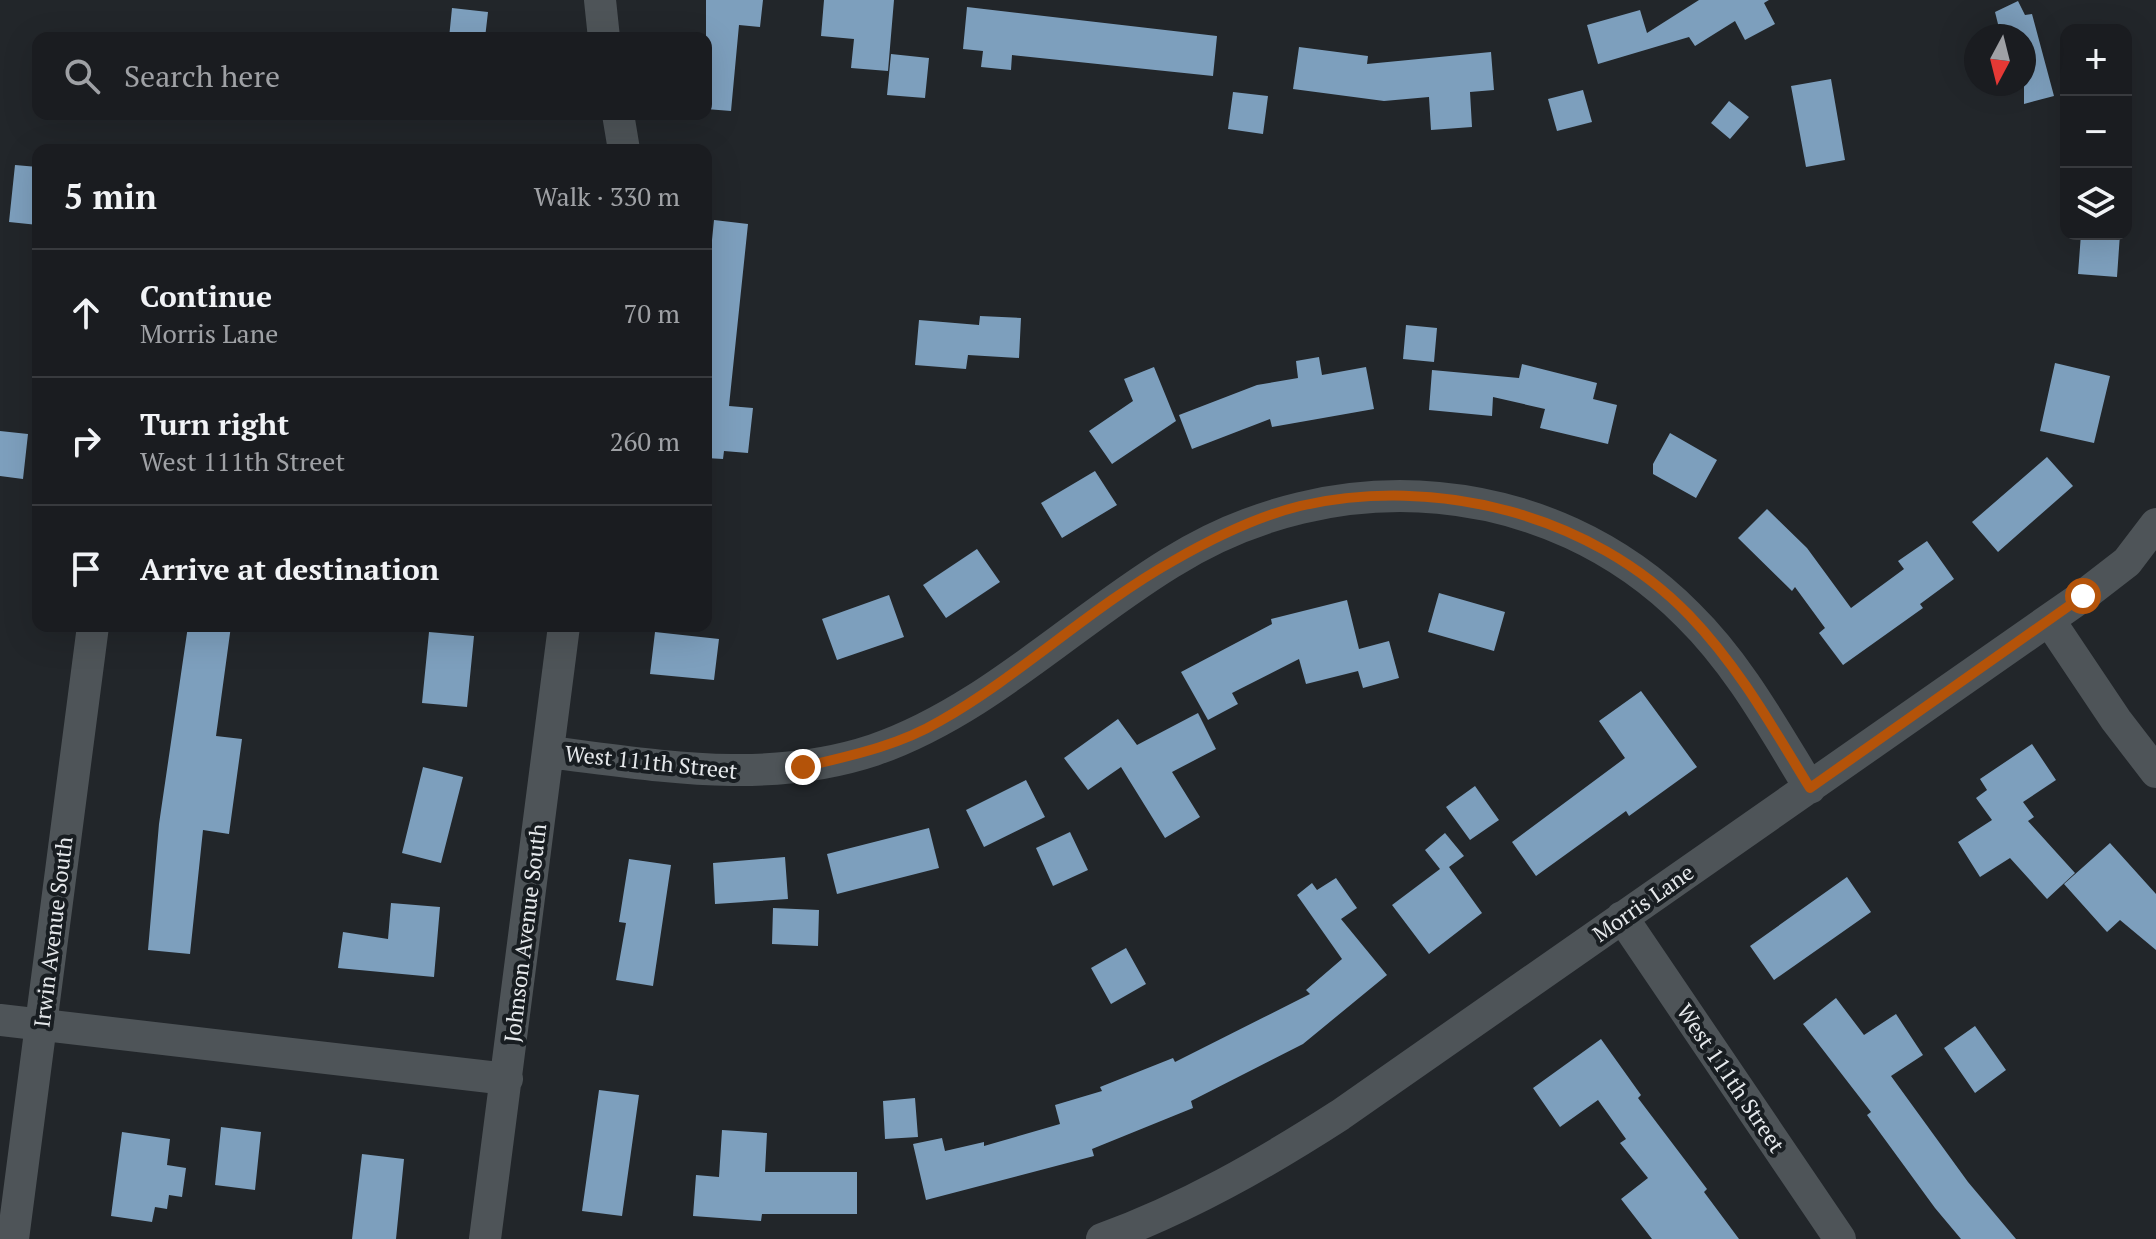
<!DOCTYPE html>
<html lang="en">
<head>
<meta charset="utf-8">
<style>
  body { margin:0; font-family:"PT Serif",serif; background:#27292d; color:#f1f3f6 }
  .controls { position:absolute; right:24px; top:24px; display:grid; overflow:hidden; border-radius:16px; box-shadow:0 8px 32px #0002 }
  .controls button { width:72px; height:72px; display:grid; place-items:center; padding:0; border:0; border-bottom:2px solid #383a3e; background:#1a1c20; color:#f1f3f6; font:40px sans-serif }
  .compass { position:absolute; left:1964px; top:24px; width:72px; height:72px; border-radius:50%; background:#1a1c20; box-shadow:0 8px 32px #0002; rotate:187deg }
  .stop { position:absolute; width:24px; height:24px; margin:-18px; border:6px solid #b45309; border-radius:50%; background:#fff }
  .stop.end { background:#b45309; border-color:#fff; box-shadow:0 2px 8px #0008 }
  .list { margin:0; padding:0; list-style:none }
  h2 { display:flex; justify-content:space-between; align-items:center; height:104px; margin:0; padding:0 32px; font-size:34px }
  h2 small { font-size:26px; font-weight:400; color:#9fa1a5 }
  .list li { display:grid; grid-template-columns:52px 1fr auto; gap:24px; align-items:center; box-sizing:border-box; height:128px; padding:0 32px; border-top:2px solid #383a3e }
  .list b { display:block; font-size:30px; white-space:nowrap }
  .list p { margin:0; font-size:26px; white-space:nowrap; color:#9fa1a5 }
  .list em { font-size:26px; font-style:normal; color:#9fa1a5 }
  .icon { flex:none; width:44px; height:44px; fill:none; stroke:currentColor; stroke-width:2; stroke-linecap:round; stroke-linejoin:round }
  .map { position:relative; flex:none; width:2156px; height:1239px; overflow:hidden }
  .search { position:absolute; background:#1a1c20; box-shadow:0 8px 32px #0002; left:32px; top:32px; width:680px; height:88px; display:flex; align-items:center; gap:20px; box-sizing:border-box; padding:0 28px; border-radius:16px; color:#9fa1a5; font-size:30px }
  .panel { position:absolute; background:#1a1c20; box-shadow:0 8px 32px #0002; left:32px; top:144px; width:680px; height:488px; border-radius:16px }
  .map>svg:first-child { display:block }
</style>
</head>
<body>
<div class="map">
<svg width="2156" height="1239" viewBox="0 0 2156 1239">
  <rect width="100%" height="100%" fill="#22262a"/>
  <path fill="#7d9fbd" d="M 706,0 L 763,0 L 760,27 L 739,25 L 731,111 L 706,109 Z
    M 824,0 L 894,0 L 888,71 L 851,68 L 854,39 L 821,36 Z
    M 1699,0 L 1769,0 L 1764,3 L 1775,24 L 1745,40 L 1735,21 L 1695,46 L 1689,37 L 1598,64 L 1587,25 L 1640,10 L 1647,33 Z
    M 2018,1 L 2025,15 L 2032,14 L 2054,96 L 2024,104 L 2024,36 L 2001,36 L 1995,12 Z
    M 967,7 L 1217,36 L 1213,76 L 1012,55 L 1011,70 L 981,67 L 983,51 L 963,49 Z
    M 452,8 L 488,12 L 485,38 L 449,38 Z
    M 1299,47 L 1368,56 L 1367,64 L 1491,52 L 1494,90 L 1470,92 L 1472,127 L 1431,130 L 1429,97 L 1384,101 L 1293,89 Z
    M 891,54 L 929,58 L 925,98 L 887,95 Z
    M 1831,79 L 1845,160 L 1806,167 L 1791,86 Z
    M 1583,90 L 1592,122 L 1557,131 L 1548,99 Z
    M 1233,92 L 1268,96 L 1263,134 L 1228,129 Z
    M 1729,101 L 1749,117 L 1730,139 L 1711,123 Z
    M 15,165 L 38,167 L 38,225 L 9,222 Z
    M 714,220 L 748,224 L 729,406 L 753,408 L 748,453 L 724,451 L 723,459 L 706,458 L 706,250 L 711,250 Z
    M 2081,234 L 2120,234 L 2117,277 L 2078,274 Z
    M 980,316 L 1021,318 L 1019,358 L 968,355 L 966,369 L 915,365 L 919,320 L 979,325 Z
    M 1406,325 L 1437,328 L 1434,362 L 1403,359 Z
    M 1319,357 L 1322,375 L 1366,367 L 1374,409 L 1272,427 L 1270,419 L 1192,449 L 1179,415 L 1257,385 L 1298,378 L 1296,361 Z
    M 2055,363 L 2110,376 L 2094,443 L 2040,431 Z
    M 1522,364 L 1597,383 L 1593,399 L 1617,405 L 1608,444 L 1540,428 L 1545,409 L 1493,397 L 1492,416 L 1429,410 L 1432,370 L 1519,378 Z
    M 1154,367 L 1176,421 L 1112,464 L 1089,431 L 1133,401 L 1124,379 Z
    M 0,431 L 28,434 L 23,479 L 0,476 Z
    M 1670,433 L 1717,460 L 1696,498 L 1653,474 L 1653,464 Z
    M 2047,457 L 2073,486 L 1998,552 L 1972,522 Z
    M 1095,471 L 1117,505 L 1062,538 L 1041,503 Z
    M 1767,509 L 1807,548 L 1851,608 L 1904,569 L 1898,561 L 1927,541 L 1954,579 L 1920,604 L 1923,608 L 1843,665 L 1819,633 L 1825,628 L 1795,587 L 1792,591 L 1738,538 Z
    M 977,549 L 1000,582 L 946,618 L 923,585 Z
    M 1439,593 L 1505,612 L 1494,651 L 1428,632 Z
    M 889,595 L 904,637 L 837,660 L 822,619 Z
    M 1347,600 L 1359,649 L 1389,641 L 1399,678 L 1363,688 L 1358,671 L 1306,684 L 1299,659 L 1232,693 L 1238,704 L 1208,720 L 1181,672 L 1272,624 L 1271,619 Z
    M 188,626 L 231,626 L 216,736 L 242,739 L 229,834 L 203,830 L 190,954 L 148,950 L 159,824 Z
    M 429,632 L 474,636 L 467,707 L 422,703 Z
    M 655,632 L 719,639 L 714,680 L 650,674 Z
    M 1641,691 L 1697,767 L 1629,816 L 1626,811 L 1536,876 L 1512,842 L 1625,758 L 1599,721 Z
    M 1198,713 L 1216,749 L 1172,772 L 1200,817 L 1165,838 L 1121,767 L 1088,790 L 1064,758 L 1118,719 L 1137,745 Z
    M 2032,744 L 2056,780 L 2023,802 L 2034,817 L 2028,821 L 2075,873 L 2047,899 L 2010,858 L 1980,877 L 1958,842 L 1992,820 L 1976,798 L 1987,790 L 1980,779 Z
    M 423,767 L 463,777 L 441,863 L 402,853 Z
    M 1026,780 L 1045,817 L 984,847 L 966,810 Z
    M 1475,786 L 1499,820 L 1470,840 L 1446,807 Z
    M 929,828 L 939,868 L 837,894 L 827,854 Z
    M 1070,832 L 1088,870 L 1053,886 L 1036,848 Z
    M 1445,833 L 1464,856 L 1449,867 L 1482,913 L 1429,954 L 1392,905 L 1440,869 L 1425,850 Z
    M 2110,843 L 2156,894 L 2156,950 L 2120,920 L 2107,932 L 2064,884 Z
    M 785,857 L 788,899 L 715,904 L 713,863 Z
    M 629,859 L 671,865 L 653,986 L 616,980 L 626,923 L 619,922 Z
    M 1847,877 L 1871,912 L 1774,980 L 1750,946 Z
    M 1336,878 L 1357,908 L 1341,919 L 1387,975 L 1303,1044 L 1191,1101 L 1193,1108 L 1092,1149 L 1094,1156 L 926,1200 L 913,1144 L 942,1138 L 945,1151 L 984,1142 L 984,1146 L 1060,1124 L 1055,1105 L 1102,1091 L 1100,1087 L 1173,1058 L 1175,1062 L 1310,994 L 1306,990 L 1342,959 L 1297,895 L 1312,883 L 1317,890 Z
    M 391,903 L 440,907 L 434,977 L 338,968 L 343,932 L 388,939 Z
    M 773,908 L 819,910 L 818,946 L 772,944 Z
    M 1126,948 L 1146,984 L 1111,1004 L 1091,968 Z
    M 1836,998 L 1864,1035 L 1896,1014 L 1923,1055 L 1891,1076 L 1968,1182 L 2016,1239 L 1961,1239 L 1935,1208 L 1867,1115 L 1871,1112 L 1803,1024 Z
    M 1975,1026 L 2006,1070 L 1975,1093 L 1944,1048 Z
    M 1601,1039 L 1641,1095 L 1638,1098 L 1707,1189 L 1704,1192 L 1739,1239 L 1652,1239 L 1621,1199 L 1648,1178 L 1620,1143 L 1626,1139 L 1598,1100 L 1560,1127 L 1533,1088 Z
    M 599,1090 L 639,1095 L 622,1216 L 582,1211 Z
    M 915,1098 L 918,1137 L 885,1139 L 883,1101 Z
    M 221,1127 L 261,1132 L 255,1190 L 215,1185 Z
    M 722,1130 L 767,1133 L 765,1172 L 857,1172 L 857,1214 L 762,1214 L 761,1221 L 693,1216 L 696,1175 L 719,1177 Z
    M 122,1132 L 170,1139 L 167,1165 L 186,1168 L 182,1197 L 169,1195 L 167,1209 L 155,1207 L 152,1222 L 111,1216 Z
    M 362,1154 L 404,1159 L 396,1239 L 352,1239 Z"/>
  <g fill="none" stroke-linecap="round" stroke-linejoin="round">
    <path stroke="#4e5458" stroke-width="32" d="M 600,0 L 604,38
      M 618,114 L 624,150
      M 2049,620 L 2116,720 L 2156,772
      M 548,752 C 657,765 766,786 874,750 C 984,712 1072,623 1170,563 C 1334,460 1549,475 1688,615 C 1739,665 1773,728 1810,788
      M 1622,917 L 1840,1239
      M 0,1020 L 507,1079
      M 13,1239 L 93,626
      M 485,1239 L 564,626
      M 1102,1239 C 1187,1208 1264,1164 1340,1115 L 2083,596 L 2127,562 L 2156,524"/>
  </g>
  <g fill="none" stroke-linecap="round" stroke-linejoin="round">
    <path stroke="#b45309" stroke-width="10" d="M 803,767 C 849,756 898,746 940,721 C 1021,675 1091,607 1173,561 C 1213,538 1255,517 1300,506 C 1436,475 1591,514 1689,615 C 1739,667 1773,728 1810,788 L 2083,596"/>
  </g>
  <g text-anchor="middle" stroke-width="8" stroke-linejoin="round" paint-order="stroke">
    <g font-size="22" fill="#e5e8eb" stroke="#181d21">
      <text transform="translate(651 762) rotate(6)" y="8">West 111th Street</text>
      <text transform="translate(1643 903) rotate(-35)" y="8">Morris Lane</text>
      <text transform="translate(53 932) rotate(-83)" y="8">Irwin Avenue South</text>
      <text transform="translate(525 933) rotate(-83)" y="8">Johnson Avenue South</text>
      <text transform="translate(1731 1078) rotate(56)" y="8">West 111th Street</text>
    </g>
  </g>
</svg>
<div class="controls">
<button>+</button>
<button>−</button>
<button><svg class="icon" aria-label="layers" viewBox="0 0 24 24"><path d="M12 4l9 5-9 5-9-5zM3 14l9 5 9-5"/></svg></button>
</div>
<svg class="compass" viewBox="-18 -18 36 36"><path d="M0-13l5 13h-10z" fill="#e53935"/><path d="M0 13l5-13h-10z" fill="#9fa1a5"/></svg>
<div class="stop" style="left:2083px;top:596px"></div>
<div class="stop end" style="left:803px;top:767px"></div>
<div class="search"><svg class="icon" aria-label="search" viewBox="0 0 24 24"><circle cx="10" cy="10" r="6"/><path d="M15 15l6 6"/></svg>Search here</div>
<section class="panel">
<h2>5 min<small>Walk · 330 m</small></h2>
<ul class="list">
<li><svg class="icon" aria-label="ahead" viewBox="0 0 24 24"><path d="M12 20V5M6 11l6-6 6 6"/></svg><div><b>Continue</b><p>Morris Lane</p></div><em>70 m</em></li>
<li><svg class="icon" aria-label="right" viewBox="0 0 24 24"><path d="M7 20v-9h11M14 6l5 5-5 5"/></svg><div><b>Turn right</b><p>West 111th Street</p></div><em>260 m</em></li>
<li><svg class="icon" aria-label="arrive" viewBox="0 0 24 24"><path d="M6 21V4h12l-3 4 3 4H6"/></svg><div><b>Arrive at destination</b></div></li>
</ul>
</section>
</div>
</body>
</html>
